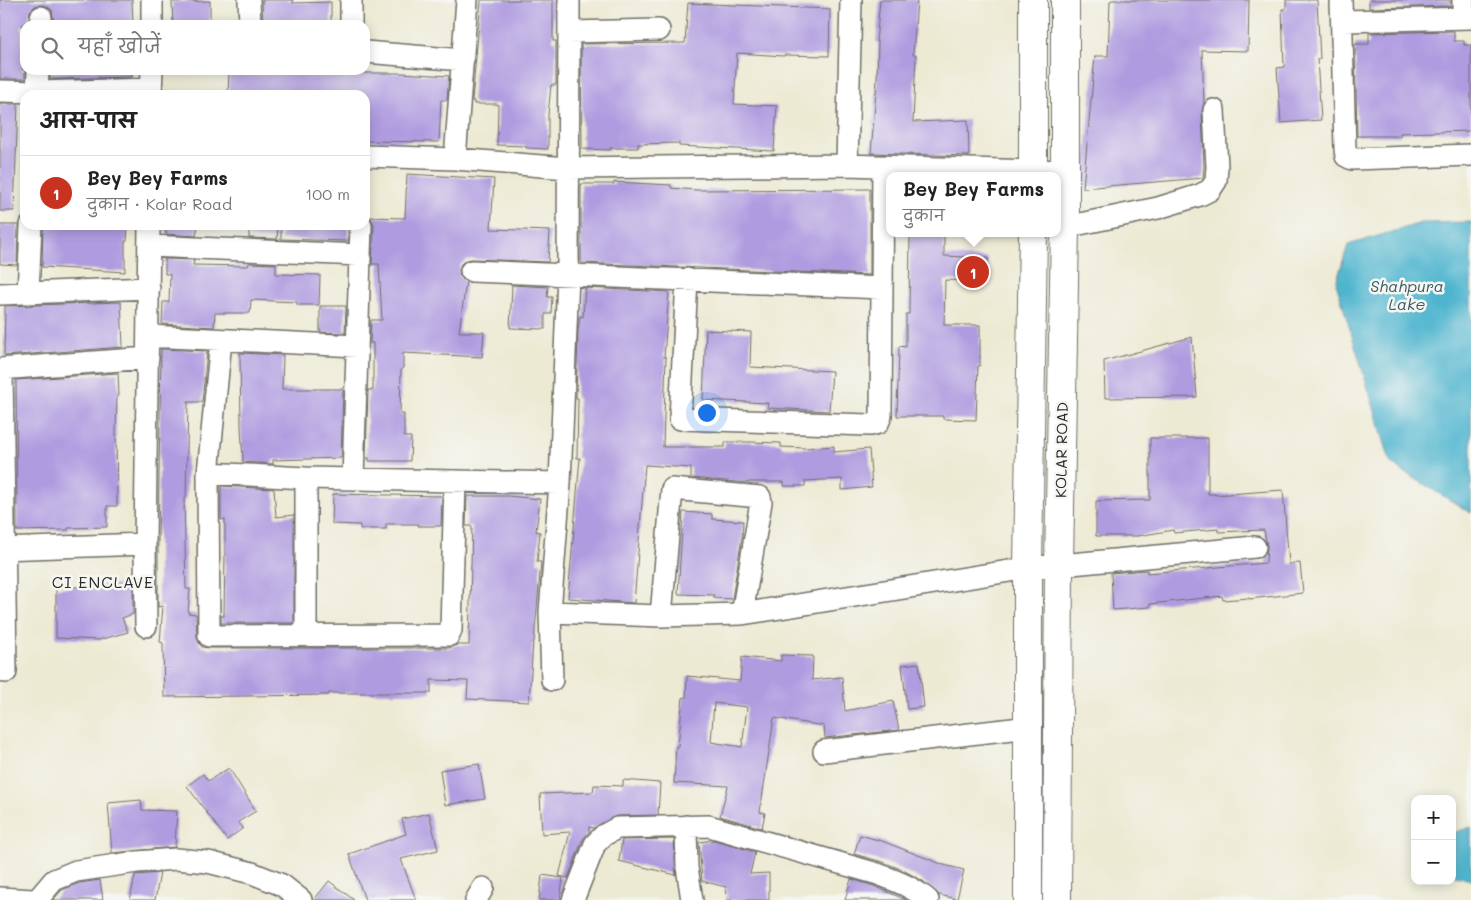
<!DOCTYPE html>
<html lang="hi">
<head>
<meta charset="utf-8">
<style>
  body { margin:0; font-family:Mali,"Playpen Sans Deva",sans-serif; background:#f2f2f2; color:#222 }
  .controls { position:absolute; right:15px; bottom:15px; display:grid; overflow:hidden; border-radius:10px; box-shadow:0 2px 12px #0003 }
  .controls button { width:45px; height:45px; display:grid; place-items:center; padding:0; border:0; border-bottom:1px solid #e0e0e0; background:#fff; color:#222; font:25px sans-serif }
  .you { position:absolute; left:706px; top:412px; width:18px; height:18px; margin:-12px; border:4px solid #fff; border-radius:50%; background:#1a73e8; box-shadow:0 0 0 8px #1a73e833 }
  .badge { display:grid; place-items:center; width:32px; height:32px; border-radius:50%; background:#c8321e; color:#fff; font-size:16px; font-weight:700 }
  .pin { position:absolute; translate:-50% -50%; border:2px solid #fff; box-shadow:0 1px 5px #0006 }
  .popup { position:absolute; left:886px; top:172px; width:175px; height:65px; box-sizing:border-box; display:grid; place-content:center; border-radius:10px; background:#fff; filter:drop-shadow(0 1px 4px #0005); font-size:16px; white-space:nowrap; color:#767676 }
  .popup b { font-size:19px; color:#222 }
  .popup::after { content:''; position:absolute; left:50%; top:100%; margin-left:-10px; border:10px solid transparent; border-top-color:#fff }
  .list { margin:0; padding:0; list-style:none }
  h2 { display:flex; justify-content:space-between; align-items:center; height:65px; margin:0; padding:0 20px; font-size:21px }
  h2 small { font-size:16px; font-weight:400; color:#767676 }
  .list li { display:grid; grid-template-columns:32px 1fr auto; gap:15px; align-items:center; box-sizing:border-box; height:75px; padding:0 20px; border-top:1px solid #e0e0e0 }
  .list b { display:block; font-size:19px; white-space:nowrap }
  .list p { margin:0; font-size:16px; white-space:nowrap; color:#767676 }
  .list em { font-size:16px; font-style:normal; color:#767676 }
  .icon { flex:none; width:28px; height:28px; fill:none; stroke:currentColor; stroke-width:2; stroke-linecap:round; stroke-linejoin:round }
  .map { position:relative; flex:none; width:1471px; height:900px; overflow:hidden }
  .search { position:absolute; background:#fff; box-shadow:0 2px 12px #0003; left:20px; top:20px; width:350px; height:55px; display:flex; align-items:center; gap:12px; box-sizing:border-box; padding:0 18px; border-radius:15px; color:#767676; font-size:19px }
  .panel { position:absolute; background:#fff; box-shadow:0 2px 12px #0003; left:20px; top:90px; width:350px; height:140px; border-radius:15px }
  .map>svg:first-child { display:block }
</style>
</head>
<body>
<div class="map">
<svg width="1471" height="900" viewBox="0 0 1471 900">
  <rect width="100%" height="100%" fill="#f6f6f2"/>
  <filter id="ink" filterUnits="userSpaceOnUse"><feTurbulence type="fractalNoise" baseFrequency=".02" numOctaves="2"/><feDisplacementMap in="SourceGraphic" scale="10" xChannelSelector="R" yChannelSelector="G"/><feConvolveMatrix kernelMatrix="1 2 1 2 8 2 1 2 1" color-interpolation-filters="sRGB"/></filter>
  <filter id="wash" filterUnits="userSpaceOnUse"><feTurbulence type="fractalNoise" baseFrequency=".0096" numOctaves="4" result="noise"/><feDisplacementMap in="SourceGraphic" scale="20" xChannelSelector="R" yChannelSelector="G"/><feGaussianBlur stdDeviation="1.12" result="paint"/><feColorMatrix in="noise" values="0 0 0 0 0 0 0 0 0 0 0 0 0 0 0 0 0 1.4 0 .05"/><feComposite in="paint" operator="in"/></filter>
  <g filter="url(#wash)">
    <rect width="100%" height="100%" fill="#edead4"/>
    <path fill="#50b5cf" stroke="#3e707d" d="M 1471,222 L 1471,513 L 1391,464 L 1336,283 L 1348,245 L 1421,223 Z
      M 1471,827 L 1471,880 L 1452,875 L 1452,833 Z"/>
    <g id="blocks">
      <path fill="#af9be0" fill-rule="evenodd" d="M 0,0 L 132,0 L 133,25 L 54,25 L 52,10 L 47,6 L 41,5 L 35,6 L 30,11 L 28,25 L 22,25 L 22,70 L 25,70 L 25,79 L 0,79 Z
        M 262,0 L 293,0 L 293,3 L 331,2 L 331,25 L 263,25 Z
        M 481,0 L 553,0 L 553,41 L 556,41 L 556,85 L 551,85 L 548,115 L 548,149 L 526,148 L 526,146 L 497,145 L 498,104 L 474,104 L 474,101 L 472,101 Z
        M 880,0 L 917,0 L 913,55 L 916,55 L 913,122 L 968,120 L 969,156 L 871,153 L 877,80 L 878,42 L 876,42 Z
        M 1112,0 L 1249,0 L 1248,51 L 1202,50 L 1204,103 L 1202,111 L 1204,167 L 1203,178 L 1083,188 L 1095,56 L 1108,56 L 1110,1 Z
        M 1286,0 L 1317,0 L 1320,59 L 1317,59 L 1321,120 L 1281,123 L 1277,68 L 1284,67 L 1282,9 L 1286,9 Z
        M 1369,0 L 1450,0 L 1450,6 L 1369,8 Z
        M 210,1 L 210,25 L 173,25 L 172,2 Z
        M 688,3 L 830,9 L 829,56 L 784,55 L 784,56 L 737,53 L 734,104 L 777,106 L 774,151 L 679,146 L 679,143 L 638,144 L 638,148 L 610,148 L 610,150 L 582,149 L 581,44 L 685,43 Z
        M 1454,31 L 1454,41 L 1464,41 L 1464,45 L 1471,45 L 1471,131 L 1400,133 L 1400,136 L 1357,136 L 1355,44 L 1369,44 L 1369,33 Z
        M 50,70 L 132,70 L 132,77 L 50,79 Z
        M 229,70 L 284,72 L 284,70 L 354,71 L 354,73 L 402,73 L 449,76 L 447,100 L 441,100 L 439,142 L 365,141 L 365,95 L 228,95 Z
        M 0,104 L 18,104 L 14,211 L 0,211 Z
        M 407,174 L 494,179 L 491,229 L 550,231 L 548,262 L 472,259 L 466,260 L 461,264 L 459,270 L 460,276 L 466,282 L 459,332 L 484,332 L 482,357 L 403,353 L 403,369 L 401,369 L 400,414 L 404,414 L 404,437 L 411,437 L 410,461 L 369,461 L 369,458 L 366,458 L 368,390 L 373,390 L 373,343 L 370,343 L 371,320 L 382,320 L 379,264 L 372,264 L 374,225 L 370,217 L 405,218 Z
        M 614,182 L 671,185 L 671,188 L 696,190 L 870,189 L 870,275 L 581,263 L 581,184 L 614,184 Z
        M 0,225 L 18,225 L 17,265 L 0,264 Z
        M 43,225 L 128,225 L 127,241 L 125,241 L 125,272 L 42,267 Z
        M 166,225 L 198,225 L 196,236 L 166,234 Z
        M 249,225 L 278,225 L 277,239 L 249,238 Z
        M 281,225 L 348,225 L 348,241 L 281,239 Z
        M 910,233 L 944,233 L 944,256 L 988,258 L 987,282 L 945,280 L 944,325 L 980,325 L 980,366 L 978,366 L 976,420 L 943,419 L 943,416 L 897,416 L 899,346 L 906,347 L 906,314 L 909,314 Z
        M 165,259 L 194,260 L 193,265 L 248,266 L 249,263 L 276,264 L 276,274 L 320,275 L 319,305 L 297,305 L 297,302 L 251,300 L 250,313 L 215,313 L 214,327 L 162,324 L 163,302 L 169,302 L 170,274 L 165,274 Z
        M 512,285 L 548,287 L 547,297 L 552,297 L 551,314 L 545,314 L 545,329 L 510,328 Z
        M 585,288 L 669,292 L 664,357 L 666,357 L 663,447 L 725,447 L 725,442 L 749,442 L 781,443 L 781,447 L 805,448 L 834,446 L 834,452 L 869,449 L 872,487 L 842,490 L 842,479 L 805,481 L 805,486 L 784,486 L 784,482 L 749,482 L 749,483 L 691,478 L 691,468 L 645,465 L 634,603 L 568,598 L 580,458 L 577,458 L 578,398 L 576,398 L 578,331 L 580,316 L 583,317 Z
        M 121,302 L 123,347 L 4,356 L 5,306 Z
        M 320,306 L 346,306 L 345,333 L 320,332 Z
        M 706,330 L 751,332 L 750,367 L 832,371 L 829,411 L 767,408 L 768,403 L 703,400 Z
        M 1192,337 L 1197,397 L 1105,398 L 1104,361 Z
        M 161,349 L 207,351 L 202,402 L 188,402 L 186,499 L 184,499 L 186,589 L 190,589 L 188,613 L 196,614 L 197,637 L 199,643 L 202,647 L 209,648 L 449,648 L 457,645 L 469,645 L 472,526 L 466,526 L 467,496 L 508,496 L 540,499 L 536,531 L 540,532 L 537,562 L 541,562 L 534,642 L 533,642 L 529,702 L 467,699 L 468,681 L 431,680 L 431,693 L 329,693 L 329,695 L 164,697 L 163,643 L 160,642 L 163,606 L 158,607 L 158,544 Z
        M 240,353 L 283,355 L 282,389 L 343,389 L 341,458 L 273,460 L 273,464 L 243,462 L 241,426 Z
        M 118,373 L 119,396 L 117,396 L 116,431 L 117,506 L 107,506 L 107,527 L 68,528 L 68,530 L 17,531 L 16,380 Z
        M 1150,438 L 1208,438 L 1208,494 L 1215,494 L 1215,495 L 1283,490 L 1289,564 L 1300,563 L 1303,593 L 1249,599 L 1249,598 L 1223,600 L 1222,596 L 1150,604 L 1150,607 L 1113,610 L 1111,573 L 1147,570 L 1147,573 L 1266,563 L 1267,546 L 1264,530 L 1218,532 L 1218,529 L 1174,533 L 1173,530 L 1138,536 L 1096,536 L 1096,501 L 1150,500 Z
        M 221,486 L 274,489 L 276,517 L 294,515 L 294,623 L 221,623 L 221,616 L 224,616 L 225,552 L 225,519 L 221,520 Z
        M 333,494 L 442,496 L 441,526 L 418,526 L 419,524 L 386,524 L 386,529 L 360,529 L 360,525 L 332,524 Z
        M 683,512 L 712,514 L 712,519 L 743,521 L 742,537 L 732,599 L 714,598 L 714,595 L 678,594 Z
        M 131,584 L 133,585 L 133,614 L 122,618 L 128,632 L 99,640 L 56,638 L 56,588 Z
        M 781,655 L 813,656 L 812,680 L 842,677 L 845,711 L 893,701 L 899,730 L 825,738 L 824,726 L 774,718 L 760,812 L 765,813 L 762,828 L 720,816 L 728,786 L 674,783 L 676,746 L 678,746 L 683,697 L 686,698 L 687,676 L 740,681 L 742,657 L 781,661 ZM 714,703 L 747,707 L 742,747 L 711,742 Z
        M 919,663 L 924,707 L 907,709 L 902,665 Z
        M 479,764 L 485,799 L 445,805 L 440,770 Z
        M 229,768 L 256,811 L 238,822 L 243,828 L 227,840 L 187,786 L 203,774 L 208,781 Z
        M 623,780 L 660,783 L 658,815 L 616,816 L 594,828 L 589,827 L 589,832 L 583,839 L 568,878 L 559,876 L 570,832 L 542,834 L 540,794 L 593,792 L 594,785 L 623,786 Z
        M 141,800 L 142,810 L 177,811 L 175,847 L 112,853 L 108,803 Z
        M 429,813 L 438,850 L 401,859 L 416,900 L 365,900 L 349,854 L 406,834 L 402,819 Z
        M 860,835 L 882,841 L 944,865 L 964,870 L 957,899 L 939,895 L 923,881 L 903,870 L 883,862 L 854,854 Z
        M 674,839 L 676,875 L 619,861 L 622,840 Z
        M 714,840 L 755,852 L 750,874 L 769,873 L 769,900 L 727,900 L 726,887 L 702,881 L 699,842 Z
        M 160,873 L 155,900 L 130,900 L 135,875 Z
        M 542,875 L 563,878 L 560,900 L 539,900 Z
        M 851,879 L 874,886 L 906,900 L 845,900 Z
        M 100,880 L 103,900 L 53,900 L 62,890 L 79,883 Z
        M 329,881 L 354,900 L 314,900 Z"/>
    </g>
  </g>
  <g filter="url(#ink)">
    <use href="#blocks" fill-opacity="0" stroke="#6f6e66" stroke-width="1"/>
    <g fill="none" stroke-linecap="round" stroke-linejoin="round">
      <defs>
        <path id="street" d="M 249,0 L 250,25
          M 1341,0 L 1345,149 L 1346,156 L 1352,159 L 1471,155
          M 1463,0 L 1463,18
          M 1342,21 L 1471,18
          M 41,25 L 41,17
          M 152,25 L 152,0
          M 351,25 L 351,0
          M 569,32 L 659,30
          M 365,52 L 463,60
          M 0,91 L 37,92 L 151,89
          M 37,95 L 38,70
          M 151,95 L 152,70
          M 365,156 L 455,159 L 567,168 L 847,165 L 1033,171 L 1064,170
          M 455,159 L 467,0
          M 847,165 L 851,0
          M 1065,227 L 1158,208 L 1200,195 L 1210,190 L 1216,181 L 1217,167 L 1214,110
          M 149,246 L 360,255
          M 471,271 L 882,288
          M 687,279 L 680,419 L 870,425 L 878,423 L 881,416 L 883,166
          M 0,294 L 149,288
          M 28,294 L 31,225
          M 148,336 L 357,346
          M 221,340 L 208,473 L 209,636 L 449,635 L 451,630 L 455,481
          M 0,369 L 148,358
          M 2,369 L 6,672
          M 208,473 L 306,478 L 560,483
          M 306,478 L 306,636
          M 353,479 L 361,225
          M 0,549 L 145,544
          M 550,612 L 661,616 L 742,614 L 1028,568 L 1255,547
          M 661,616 L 672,489 L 760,497 L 761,502 L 742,614
          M 146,626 L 145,544 L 149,225
          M 552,680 L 550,612 L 560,483 L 568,275 L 569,0
          M 824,751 L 1029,727
          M 686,826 L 687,867 L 692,900
          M 0,898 L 33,900
          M 37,900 L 54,880 L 76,871 L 137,862 L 176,859 L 208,862 L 252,873 L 282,885 L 301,900
          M 476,900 L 483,888
          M 573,900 L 595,844 L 604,835 L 617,828 L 709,826 L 878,874 C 896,881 913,887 928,900"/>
        <path id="secondary" d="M 1033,0 L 1033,176
          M 1028,900 L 1028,568 L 1033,233
          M 1057,900 L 1059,565 L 1065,227 L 1065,0"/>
      </defs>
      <use href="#street" stroke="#6f6e66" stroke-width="24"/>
      <use href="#secondary" stroke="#6f6e66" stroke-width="30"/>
      <use href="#street" stroke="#fff" stroke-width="21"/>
      <use href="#secondary" stroke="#fff" stroke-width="28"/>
    </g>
  </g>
  <g text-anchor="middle" stroke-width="5" stroke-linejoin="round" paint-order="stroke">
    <g font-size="15" fill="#2b2b2b" stroke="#f6f6f2">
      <text transform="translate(1062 450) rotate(-89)" y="5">KOLAR ROAD</text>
    </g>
    <g font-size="16" font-style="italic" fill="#385b64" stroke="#f6f6f2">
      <text x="1407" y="292">Shahpura<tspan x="1407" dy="18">Lake</tspan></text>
    </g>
    <g font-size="16" letter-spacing="1" fill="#2b2b2b" stroke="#f6f6f2">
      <text x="103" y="588">CI ENCLAVE</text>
    </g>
  </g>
</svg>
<div class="controls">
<button>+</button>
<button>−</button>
</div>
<div class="you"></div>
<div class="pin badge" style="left:973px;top:272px">1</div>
<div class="popup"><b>Bey Bey Farms</b>दुकान</div>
<div class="search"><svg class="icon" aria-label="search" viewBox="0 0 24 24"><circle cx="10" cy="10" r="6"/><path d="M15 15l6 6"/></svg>यहाँ खोजें</div>
<section class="panel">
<h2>आस-पास<small></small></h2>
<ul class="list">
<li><span class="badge">1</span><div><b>Bey Bey Farms</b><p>दुकान · Kolar Road</p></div><em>100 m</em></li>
</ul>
</section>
</div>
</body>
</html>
